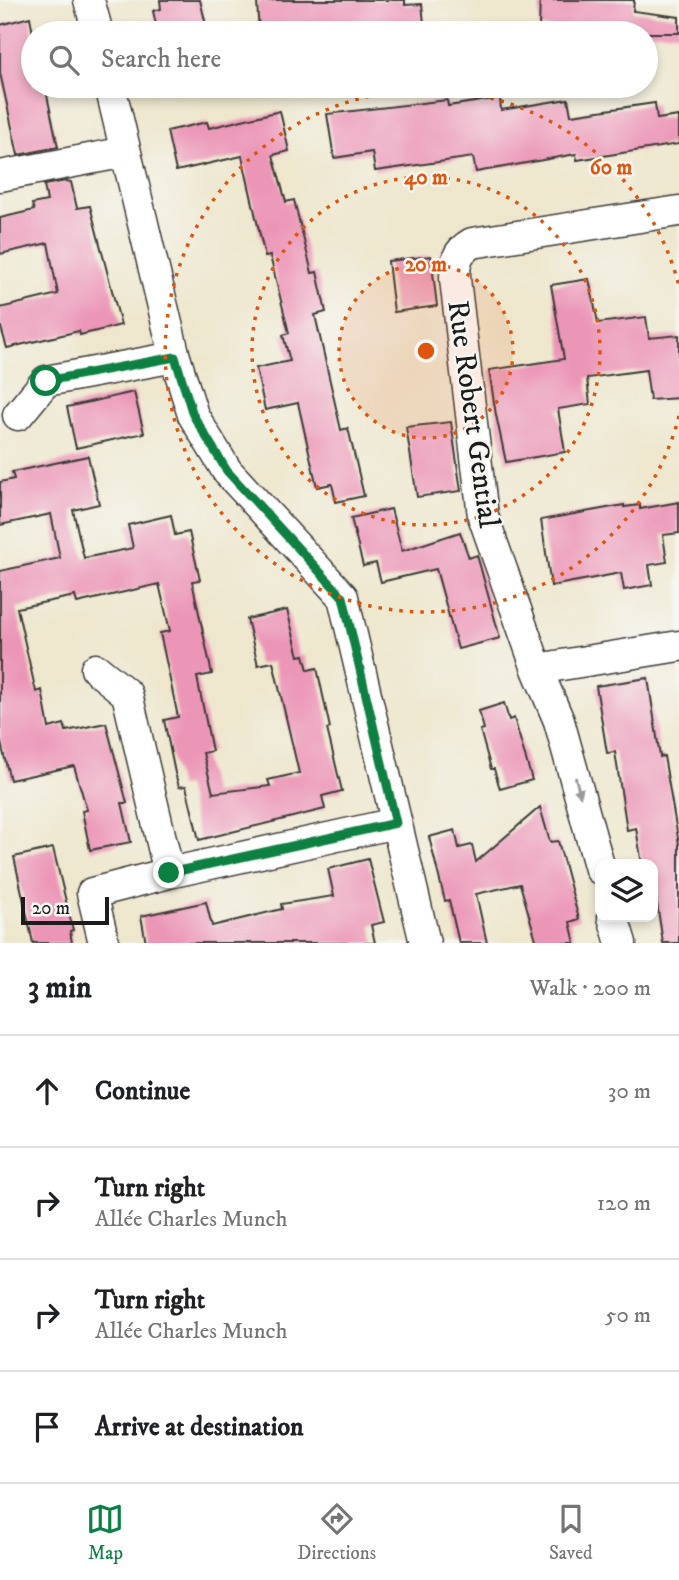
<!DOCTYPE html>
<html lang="en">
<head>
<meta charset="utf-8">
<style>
  body { margin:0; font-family:"IM FELL DW Pica",serif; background:#f2f2f2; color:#202124 }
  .controls { position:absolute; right:21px; bottom:21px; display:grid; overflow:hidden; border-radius:14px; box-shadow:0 4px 10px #0003 }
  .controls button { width:63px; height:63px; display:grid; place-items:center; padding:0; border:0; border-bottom:2px solid #e0e0e0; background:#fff; color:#202124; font:35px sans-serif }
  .scale { position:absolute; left:21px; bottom:18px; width:88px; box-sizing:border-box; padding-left:7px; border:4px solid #1c1c1c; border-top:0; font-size:19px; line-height:24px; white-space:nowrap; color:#1c1c1c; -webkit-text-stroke:5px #f6f6f2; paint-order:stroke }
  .stop { position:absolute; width:21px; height:21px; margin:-16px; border:5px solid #0b8043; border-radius:50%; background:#fff }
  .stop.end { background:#0b8043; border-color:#fff; box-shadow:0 2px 7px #0008 }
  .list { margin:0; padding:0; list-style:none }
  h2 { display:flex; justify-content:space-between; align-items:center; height:91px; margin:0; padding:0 28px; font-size:30px }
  h2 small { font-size:23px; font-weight:400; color:#757577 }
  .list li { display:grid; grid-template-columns:46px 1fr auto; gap:21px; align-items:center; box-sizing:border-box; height:112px; padding:0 28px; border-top:2px solid #e0e0e0 }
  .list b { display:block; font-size:26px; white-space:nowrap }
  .list p { margin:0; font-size:23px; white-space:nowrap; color:#757577 }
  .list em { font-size:23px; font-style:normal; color:#757577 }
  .icon { flex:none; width:38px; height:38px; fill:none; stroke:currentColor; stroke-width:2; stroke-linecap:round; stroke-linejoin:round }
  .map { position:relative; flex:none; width:679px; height:943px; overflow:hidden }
  .search { position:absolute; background:#fff; box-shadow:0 4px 10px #0003; left:21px; right:21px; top:21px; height:77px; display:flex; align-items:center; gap:18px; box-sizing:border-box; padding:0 24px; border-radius:38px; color:#757577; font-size:26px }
  .sheet { height:539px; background:#fff }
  nav { display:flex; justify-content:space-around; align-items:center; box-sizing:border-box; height:98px; border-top:2px solid #e0e0e0; background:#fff; font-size:19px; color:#757577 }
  nav a { display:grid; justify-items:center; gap:4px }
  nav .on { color:#0b8043 }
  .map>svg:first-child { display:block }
</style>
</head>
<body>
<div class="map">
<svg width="679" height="943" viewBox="0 0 679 943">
  <rect width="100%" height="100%" fill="#f6f6f2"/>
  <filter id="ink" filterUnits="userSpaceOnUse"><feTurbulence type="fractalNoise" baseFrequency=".0143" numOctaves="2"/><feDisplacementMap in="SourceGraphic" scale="14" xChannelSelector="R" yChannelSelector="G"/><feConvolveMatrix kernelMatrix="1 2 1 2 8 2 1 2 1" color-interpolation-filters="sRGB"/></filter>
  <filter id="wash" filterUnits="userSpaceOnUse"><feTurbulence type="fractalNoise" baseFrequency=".00686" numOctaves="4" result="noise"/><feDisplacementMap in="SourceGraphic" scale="28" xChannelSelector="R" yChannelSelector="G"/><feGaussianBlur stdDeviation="1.57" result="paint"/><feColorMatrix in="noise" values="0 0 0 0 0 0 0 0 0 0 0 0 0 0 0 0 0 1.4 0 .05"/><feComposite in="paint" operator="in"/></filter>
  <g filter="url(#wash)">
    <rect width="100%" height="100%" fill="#eee7ce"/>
    <g id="blocks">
      <path fill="#ec96b7" d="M 160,0 L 200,0 L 208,33 L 158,33 L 153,11 L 161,9 Z
        M 275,0 L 405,0 L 405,5 L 422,4 L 425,33 L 259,33 L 257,2 Z
        M 540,0 L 634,0 L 633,11 L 679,17 L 679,33 L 627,33 L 539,27 Z
        M 30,17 L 33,34 L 33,86 L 45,86 L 58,147 L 18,155 L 0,73 L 0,25 Z
        M 500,98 L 501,110 L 568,99 L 571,115 L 655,103 L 657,119 L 679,116 L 679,144 L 577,160 L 576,154 L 476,172 L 473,157 L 375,171 L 372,152 L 334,158 L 327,114 L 447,100 L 448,106 Z
        M 280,111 L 289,151 L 273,155 L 286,202 L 294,200 L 312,273 L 317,272 L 326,312 L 315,315 L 341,430 L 348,428 L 364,496 L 336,502 L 332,484 L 317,487 L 298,403 L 265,410 L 256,368 L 290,361 L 283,335 L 289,333 L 270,256 L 265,257 L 242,156 L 176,171 L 167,131 L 207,122 L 209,128 Z
        M 66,181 L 71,182 L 77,208 L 90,206 L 121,325 L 80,335 L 79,331 L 7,348 L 0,324 L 0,308 L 58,294 L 48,243 L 0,254 L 0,218 L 34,210 L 32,204 L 47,201 L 44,185 Z
        M 431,256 L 437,306 L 394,312 L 388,261 Z
        M 589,279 L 598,323 L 646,317 L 649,338 L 679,335 L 679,398 L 650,400 L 646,370 L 587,378 L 590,404 L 558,409 L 565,452 L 506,462 L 496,415 L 489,370 L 564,359 L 551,285 Z
        M 134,392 L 144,433 L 76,448 L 67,407 Z
        M 451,422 L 461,491 L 417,497 L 406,427 Z
        M 88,456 L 99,504 L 73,510 L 84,558 L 133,548 L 128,525 L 171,515 L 175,535 L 189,532 L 200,580 L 192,581 L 212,674 L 197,677 L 212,751 L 203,753 L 213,793 L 270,786 L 268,780 L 299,773 L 273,662 L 258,665 L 247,619 L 287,610 L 299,656 L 304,655 L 308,670 L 317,668 L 330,728 L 327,729 L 342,791 L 322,796 L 325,809 L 199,840 L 186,786 L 179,787 L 175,773 L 164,720 L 178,717 L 160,633 L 170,631 L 159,584 L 77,603 L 75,596 L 17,608 L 36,692 L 42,690 L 49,728 L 64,724 L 66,731 L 106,723 L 127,803 L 122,803 L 131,842 L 90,850 L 82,811 L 87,810 L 74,766 L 10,780 L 0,739 L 0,571 L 60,558 L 51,514 L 0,525 L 0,482 L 14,479 L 12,472 Z
        M 679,502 L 679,533 L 663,535 L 667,562 L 649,565 L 652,585 L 624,590 L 621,573 L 551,586 L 541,520 L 624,505 L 624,507 L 640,505 L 640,509 Z
        M 391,509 L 402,551 L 460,532 L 469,558 L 477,555 L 500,638 L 458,649 L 436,569 L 381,582 L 376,563 L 363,566 L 351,518 Z
        M 648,678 L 660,757 L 664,756 L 679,844 L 679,943 L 663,943 L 655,890 L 653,891 L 653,864 L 642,864 L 636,828 L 627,830 L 615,752 L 607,753 L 596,686 Z
        M 504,703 L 509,720 L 514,718 L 532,780 L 500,789 L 494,769 L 491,769 L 480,730 L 484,729 L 479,711 Z
        M 540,807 L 550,842 L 558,841 L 579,919 L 570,922 L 575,943 L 537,943 L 520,884 L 476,894 L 487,943 L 459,943 L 449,900 L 445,901 L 429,837 L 455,830 L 459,848 L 472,845 L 476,862 Z
        M 53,848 L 73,930 L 70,931 L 72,943 L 33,943 L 14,857 Z
        M 368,859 L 384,922 L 371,925 L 375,943 L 146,943 L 141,916 L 206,902 L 212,926 L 282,909 L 281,904 L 334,896 L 328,869 Z"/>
    </g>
  </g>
  <g filter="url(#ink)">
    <use href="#blocks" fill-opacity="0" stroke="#3c3a37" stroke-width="2"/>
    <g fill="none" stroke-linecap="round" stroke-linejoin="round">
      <defs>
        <path id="minor" d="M 89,0 L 98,33
          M 110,86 L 175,357 L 193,415 L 227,471 L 343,597 L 425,943
          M 0,176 L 126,152
          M 18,415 L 46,381 L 175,357
          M 96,669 L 127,694 L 169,873
          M 537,669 L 483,516 L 455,279 C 455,262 456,252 472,243 L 679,211
          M 600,869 L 559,721 L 537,669 L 679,646
          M 613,917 L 621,943
          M 104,943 L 92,893 L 169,873 L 396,823"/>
      </defs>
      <use href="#minor" stroke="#3c3a37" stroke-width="33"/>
      <use href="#minor" stroke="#fff" stroke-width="30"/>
    </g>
    <defs><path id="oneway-solid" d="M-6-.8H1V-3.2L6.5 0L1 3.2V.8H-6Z" transform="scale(1.75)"/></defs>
    <use fill="#999" href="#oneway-solid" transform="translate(578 787) rotate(75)"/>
  </g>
  <g fill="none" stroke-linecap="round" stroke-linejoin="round" filter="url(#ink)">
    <path stroke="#0b8043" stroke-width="9" d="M 46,381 L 175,357 L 193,415 L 227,471 L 343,597 L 396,823 L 169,873"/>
  </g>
  <circle cx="426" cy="351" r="87" fill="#de560d" fill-opacity=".12"/>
  <g fill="none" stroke="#de560d" stroke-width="3.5" stroke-dasharray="3.5 7">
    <circle cx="426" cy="351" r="87"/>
    <circle cx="426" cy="351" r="174"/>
    <path d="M679 416A261 261 0 1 1 679 286"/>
  </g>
  <g text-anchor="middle" stroke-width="5" stroke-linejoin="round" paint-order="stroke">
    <g font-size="30" fill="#1c1c1c" stroke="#f6f6f2">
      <text transform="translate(474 414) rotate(82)" y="10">Rue Robert Gential</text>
    </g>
  </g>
  <circle cx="426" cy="351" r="10" fill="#de560d" stroke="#f6f6f2" stroke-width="3.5"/>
  <g font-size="21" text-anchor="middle" font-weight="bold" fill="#de560d" stroke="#f6f6f2" stroke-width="5" stroke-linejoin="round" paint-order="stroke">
    <text x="611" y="174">60 m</text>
    <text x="426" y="184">40 m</text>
    <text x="426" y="271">20 m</text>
  </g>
</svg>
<div class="controls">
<button><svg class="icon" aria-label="layers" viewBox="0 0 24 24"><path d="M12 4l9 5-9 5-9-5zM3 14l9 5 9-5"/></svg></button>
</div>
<div class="scale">20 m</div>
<div class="stop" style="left:46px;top:381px"></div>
<div class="stop end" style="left:169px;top:873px"></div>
<div class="search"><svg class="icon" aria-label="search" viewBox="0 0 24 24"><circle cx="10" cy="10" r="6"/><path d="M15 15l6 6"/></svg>Search here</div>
</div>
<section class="sheet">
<h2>3 min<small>Walk · 200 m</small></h2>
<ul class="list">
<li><svg class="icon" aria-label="ahead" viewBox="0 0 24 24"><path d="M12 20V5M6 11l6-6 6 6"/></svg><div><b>Continue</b></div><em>30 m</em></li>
<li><svg class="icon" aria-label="right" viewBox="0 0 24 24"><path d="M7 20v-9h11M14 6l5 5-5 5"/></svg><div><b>Turn right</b><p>Allée Charles Munch</p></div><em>120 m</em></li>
<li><svg class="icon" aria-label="right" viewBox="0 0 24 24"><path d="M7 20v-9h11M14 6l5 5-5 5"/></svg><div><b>Turn right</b><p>Allée Charles Munch</p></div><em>50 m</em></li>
<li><svg class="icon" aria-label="arrive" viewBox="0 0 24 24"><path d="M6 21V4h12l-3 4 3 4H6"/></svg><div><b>Arrive at destination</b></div></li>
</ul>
</section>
<nav>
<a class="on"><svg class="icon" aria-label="map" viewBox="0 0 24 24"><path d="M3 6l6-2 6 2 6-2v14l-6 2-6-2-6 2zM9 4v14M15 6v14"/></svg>Map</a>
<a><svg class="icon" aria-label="directions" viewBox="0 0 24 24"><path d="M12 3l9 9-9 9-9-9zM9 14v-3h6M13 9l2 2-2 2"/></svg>Directions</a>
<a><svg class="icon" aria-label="saved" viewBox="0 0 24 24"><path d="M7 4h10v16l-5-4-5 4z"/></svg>Saved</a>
</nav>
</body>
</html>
